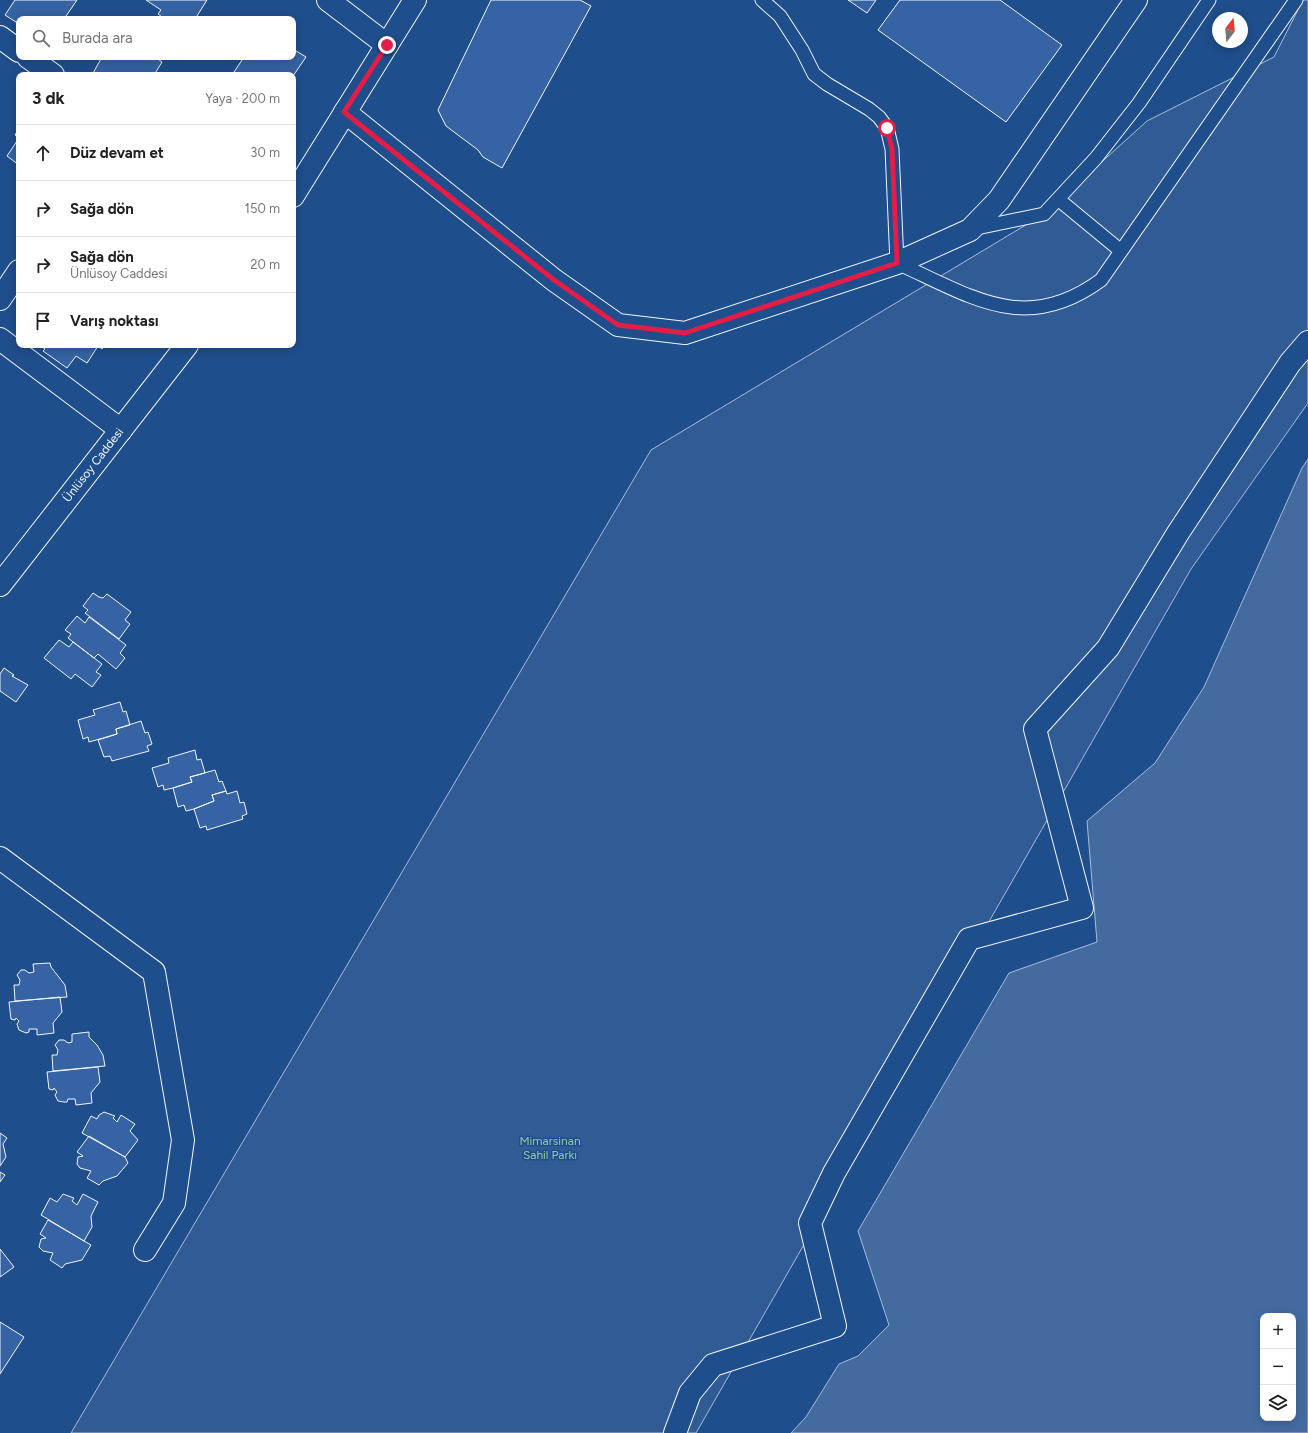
<!DOCTYPE html>
<html lang="tr">
<head>
<meta charset="utf-8">
<style>
  body { margin:0; font-family:Figtree,sans-serif; background:#f6f6f6; color:#202124 }
  .controls { position:absolute; right:12px; bottom:12px; display:grid; overflow:hidden; border-radius:8px; box-shadow:0 2px 10px #0003 }
  .controls button { width:36px; height:36px; display:grid; place-items:center; padding:0; border:0; border-bottom:1px solid #e0e0e0; background:#fff; color:#202124; font:20px sans-serif }
  .compass { position:absolute; left:1212px; top:12px; width:36px; height:36px; border-radius:50%; background:#fff; box-shadow:0 2px 10px #0003; rotate:16deg }
  .stop { position:absolute; width:12px; height:12px; margin:-9px; border:3px solid #e11d48; border-radius:50%; background:#fff }
  .stop.end { background:#e11d48; border-color:#fff; box-shadow:0 1px 4px #0008 }
  .list { margin:0; padding:0; list-style:none }
  h2 { display:flex; justify-content:space-between; align-items:center; height:52px; margin:0; padding:0 16px; font-size:17px }
  h2 small { font-size:13px; font-weight:400; color:#757577 }
  .list li { display:grid; grid-template-columns:26px 1fr auto; gap:12px; align-items:center; box-sizing:border-box; height:56px; padding:0 16px; border-top:1px solid #e0e0e0 }
  .list b { display:block; font-size:15px; white-space:nowrap }
  .list p { margin:0; font-size:13px; white-space:nowrap; color:#757577 }
  .list em { font-size:13px; font-style:normal; color:#757577 }
  .icon { flex:none; width:22px; height:22px; fill:none; stroke:currentColor; stroke-width:2; stroke-linecap:round; stroke-linejoin:round }
  .map { position:relative; flex:none; width:1308px; height:1433px; overflow:hidden }
  .search { position:absolute; background:#fff; box-shadow:0 2px 10px #0003; left:16px; top:16px; width:280px; height:44px; display:flex; align-items:center; gap:10px; box-sizing:border-box; padding:0 14px; border-radius:8px; color:#757577; font-size:15px }
  .panel { position:absolute; background:#fff; box-shadow:0 2px 10px #0003; left:16px; top:72px; width:280px; height:276px; border-radius:8px }
  .map>svg:first-child { display:block }
</style>
</head>
<body>
<div class="map">
<svg width="1308" height="1433" viewBox="0 0 1308 1433">
  <rect width="100%" height="100%" fill="#1f4e8c"/>
  <path fill="#305b95" stroke="#a8bbd7" d="M 1303,0 L 1308,0 L 1308,403 L 1191,569 L 696,1433 L 71,1433 L 651,450 L 1044,214 L 1147,121 L 1274,57 Z"/>
  <path fill="#446ba0" stroke="#a8bbd7" fill-rule="evenodd" d="M 1308,459 L 1308,1433 L 791,1433 L 806,1417 L 839,1364 L 858,1356 L 889,1325 L 858,1231 L 1009,973 L 1097,942 L 1087,821 L 1155,763 L 1204,687 L 1302,468 ZM 1263,1316 L 1293,1316 L 1293,1418 L 1263,1418 Z"/>
  <path fill="#3563a3" stroke="#f2f6ff" d="M 15,0 L 77,0 L 64,19 L 19,19 L 19,24 L 5,15 Z
    M 146,0 L 207,0 L 195,19 L 176,19 L 173,17 L 171,19 L 165,19 L 158,14 L 161,10 Z
    M 491,0 L 580,0 L 591,6 L 502,168 L 483,157 L 478,150 L 446,126 L 438,110 Z
    M 848,0 L 876,0 L 867,13 Z
    M 900,0 L 1000,0 L 1062,45 L 1006,122 L 878,30 Z
    M 293,49 L 306,57 L 293,76 L 293,75 L 239,75 L 234,72 L 244,57 L 293,57 Z
    M 102,57 L 155,57 L 162,62 L 154,75 L 92,75 Z
    M 19,128 L 19,138 L 15,135 Z
    M 19,138 L 19,165 L 7,156 Z
    M 39,345 L 105,345 L 102,349 L 98,346 L 87,363 L 76,356 L 67,368 L 43,351 L 45,349 Z
    M 93,593 L 99,597 L 103,598 L 107,594 L 131,612 L 125,620 L 130,624 L 119,639 L 85,613 L 88,610 L 83,606 Z
    M 77,616 L 85,623 L 89,617 L 126,645 L 120,653 L 125,658 L 116,669 L 98,654 L 94,658 L 68,638 L 71,634 L 65,630 Z
    M 59,640 L 69,647 L 73,642 L 102,664 L 96,672 L 101,675 L 92,687 L 75,674 L 71,679 L 44,658 Z
    M 4,668 L 14,675 L 12,676 L 28,685 L 16,702 L 0,691 L 0,674 Z
    M 120,702 L 123,712 L 126,711 L 130,725 L 116,729 L 117,734 L 89,742 L 88,737 L 83,739 L 78,720 L 95,715 L 93,710 Z
    M 141,721 L 145,733 L 148,732 L 152,744 L 147,746 L 149,751 L 112,761 L 110,756 L 104,757 L 98,740 L 117,734 L 116,729 Z
    M 195,750 L 197,760 L 201,759 L 205,773 L 190,777 L 192,782 L 173,788 L 164,790 L 163,785 L 158,787 L 152,768 L 169,763 L 168,758 Z
    M 215,770 L 219,782 L 222,781 L 226,791 L 212,795 L 214,801 L 194,809 L 186,811 L 184,805 L 178,807 L 173,788 L 192,782 L 190,777 Z
    M 226,791 L 227,794 L 237,791 L 240,803 L 244,802 L 247,814 L 242,816 L 243,819 L 207,830 L 206,826 L 200,828 L 194,809 L 214,801 L 212,795 Z
    M 50,963 L 51,967 L 65,985 L 67,997 L 15,1001 L 14,985 L 19,985 L 20,980 L 17,975 L 21,970 L 25,970 L 29,973 L 34,972 L 33,964 Z
    M 60,997 L 62,1012 L 53,1023 L 54,1033 L 37,1035 L 37,1029 L 29,1029 L 29,1032 L 26,1033 L 19,1030 L 17,1024 L 19,1021 L 16,1018 L 15,1020 L 11,1019 L 9,1002 Z
    M 89,1032 L 89,1037 L 97,1045 L 103,1055 L 105,1066 L 53,1071 L 52,1055 L 57,1055 L 58,1050 L 55,1045 L 59,1040 L 64,1040 L 68,1043 L 72,1042 L 72,1034 Z
    M 98,1067 L 100,1082 L 91,1093 L 92,1103 L 76,1105 L 75,1099 L 68,1099 L 67,1102 L 64,1102 L 58,1101 L 55,1095 L 57,1092 L 54,1088 L 53,1090 L 49,1089 L 47,1072 Z
    M 104,1112 L 115,1116 L 113,1118 L 117,1122 L 121,1115 L 135,1124 L 130,1131 L 138,1140 L 125,1157 L 82,1133 L 91,1116 L 97,1119 L 99,1115 Z
    M 0,1133 L 7,1138 L 3,1144 L 6,1157 L 0,1166 Z
    M 89,1136 L 125,1157 L 128,1163 L 117,1176 L 103,1181 L 99,1185 L 87,1178 L 91,1171 L 80,1168 L 77,1164 L 78,1157 L 83,1156 L 77,1152 Z
    M 0,1172 L 5,1175 L 0,1182 Z
    M 63,1194 L 74,1198 L 72,1201 L 77,1205 L 83,1194 L 98,1202 L 91,1216 L 92,1227 L 84,1241 L 41,1215 L 50,1198 L 57,1202 Z
    M 48,1220 L 91,1245 L 82,1260 L 65,1264 L 62,1268 L 50,1260 L 53,1253 L 43,1251 L 39,1247 L 41,1239 L 46,1238 L 40,1234 Z
    M 0,1249 L 14,1267 L 0,1277 Z
    M 0,1322 L 24,1337 L 0,1374 Z"/>
  <g fill="none" stroke-linecap="round" stroke-linejoin="round">
    <defs>
      <path id="lane" d="M 762,0 L 780,16 L 802,50 L 814,74 L 827,84 L 869,109 L 879,117 L 887,128 L 892,149 L 897,263 C 971,296 1025,336 1101,280 L 1296,0
        M 1058,199 L 1121,251
        M 972,229 L 1044,214 L 1096,158 L 1139,103 L 1209,0"/>
      <path id="street" d="M 328,0 L 387,45
        M 0,37 L 19,51
        M 28,57 L 53,75
        M 345,112 L 554,280 L 618,325 L 685,333 L 897,263 L 970,230 L 999,200 L 1136,0
        M 0,299 L 19,271
        M 0,339 L 121,430
        M 0,858 L 154,972 L 183,1140 L 174,1203 L 145,1250
        M 675,1433 L 690,1393 L 713,1365 L 835,1326 L 810,1223 L 834,1173 L 969,939 L 1082,908 L 1035,729 L 1108,648 L 1178,533 L 1290,363 L 1308,342"/>
      <path id="secondary" d="M 293,196 L 415,0
        M 0,585 L 187,345"/>
    </defs>
    <use href="#lane" stroke="#f2f6ff" stroke-width="15"/>
    <use href="#street" stroke="#f2f6ff" stroke-width="24"/>
    <use href="#secondary" stroke="#f2f6ff" stroke-width="24"/>
    <use href="#lane" stroke="#1f4e8c" stroke-width="13"/>
    <use href="#street" stroke="#1f4e8c" stroke-width="22"/>
    <use href="#secondary" stroke="#1f4e8c" stroke-width="22"/>
  </g>
  <g fill="none" stroke-linecap="round" stroke-linejoin="round">
    <path stroke="#e11d48" stroke-width="5" d="M 387,45 L 344,112 L 554,280 L 618,325 L 685,333 L 897,263 L 892,149 L 887,128"/>
  </g>
  <g text-anchor="middle" stroke-width="3" stroke-linejoin="round" paint-order="stroke">
    <g font-size="12" fill="#f2f6ff" stroke="#1f4e8c">
      <text transform="translate(93 465) rotate(-52)" y="4">Ünlüsoy Caddesi</text>
    </g>
    <g font-size="12" fill="#97c8a6" stroke="#1f4e8c">
      <text x="550" y="1145">Mimarsinan<tspan x="550" dy="14">Sahil Parkı</tspan></text>
    </g>
  </g>
</svg>
<div class="controls">
<button>+</button>
<button>−</button>
<button><svg class="icon" aria-label="layers" viewBox="0 0 24 24"><path d="M12 4l9 5-9 5-9-5zM3 14l9 5 9-5"/></svg></button>
</div>
<svg class="compass" viewBox="-18 -18 36 36"><path d="M0-13l5 13h-10z" fill="#e53935"/><path d="M0 13l5-13h-10z" fill="#757577"/></svg>
<div class="stop" style="left:887px;top:128px"></div>
<div class="stop end" style="left:387px;top:45px"></div>
<div class="search"><svg class="icon" aria-label="search" viewBox="0 0 24 24"><circle cx="10" cy="10" r="6"/><path d="M15 15l6 6"/></svg>Burada ara</div>
<section class="panel">
<h2>3 dk<small>Yaya · 200 m</small></h2>
<ul class="list">
<li><svg class="icon" aria-label="ahead" viewBox="0 0 24 24"><path d="M12 20V5M6 11l6-6 6 6"/></svg><div><b>Düz devam et</b></div><em>30 m</em></li>
<li><svg class="icon" aria-label="right" viewBox="0 0 24 24"><path d="M7 20v-9h11M14 6l5 5-5 5"/></svg><div><b>Sağa dön</b></div><em>150 m</em></li>
<li><svg class="icon" aria-label="right" viewBox="0 0 24 24"><path d="M7 20v-9h11M14 6l5 5-5 5"/></svg><div><b>Sağa dön</b><p>Ünlüsoy Caddesi</p></div><em>20 m</em></li>
<li><svg class="icon" aria-label="arrive" viewBox="0 0 24 24"><path d="M6 21V4h12l-3 4 3 4H6"/></svg><div><b>Varış noktası</b></div></li>
</ul>
</section>
</div>
</body>
</html>
